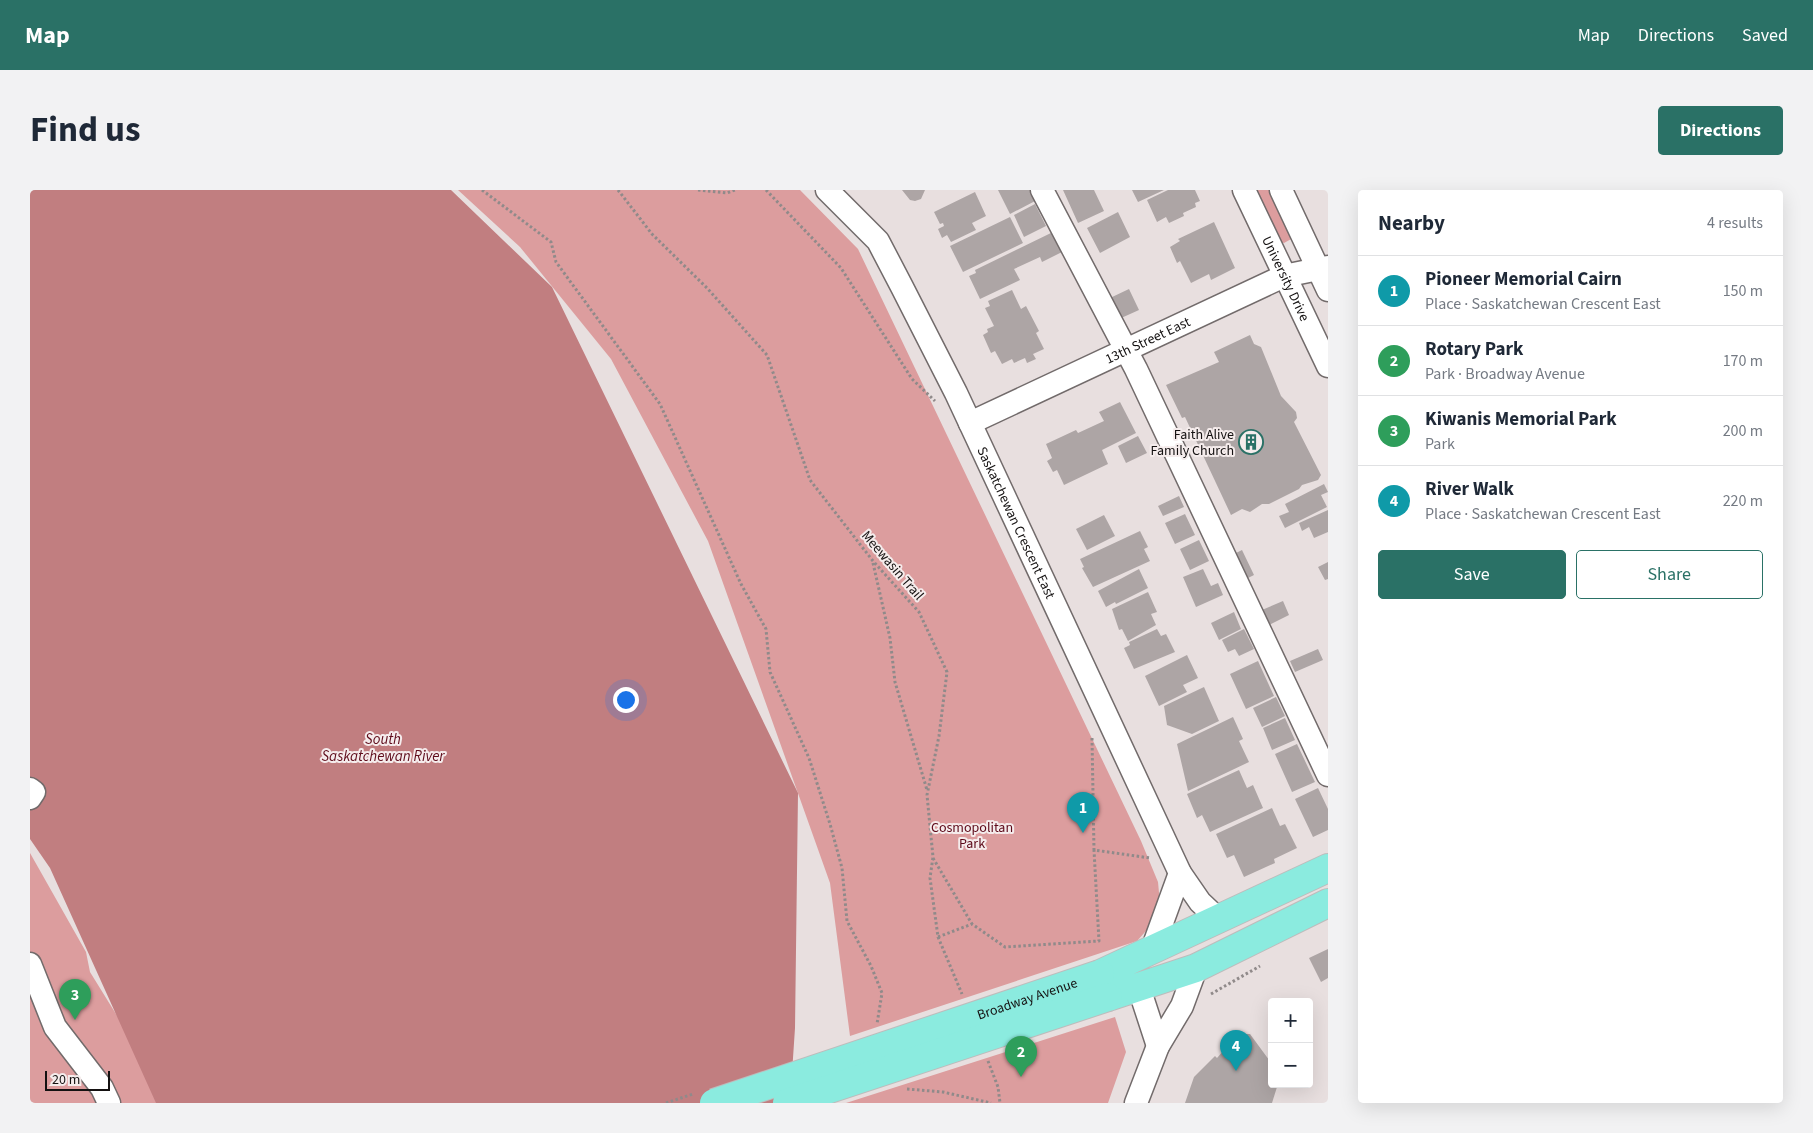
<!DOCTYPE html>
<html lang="en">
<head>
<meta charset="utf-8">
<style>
  body { margin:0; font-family:"Source Sans 3",sans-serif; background:#f2f2f3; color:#1f2937 }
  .controls { position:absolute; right:15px; bottom:15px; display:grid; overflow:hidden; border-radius:5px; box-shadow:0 5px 20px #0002 }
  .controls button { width:45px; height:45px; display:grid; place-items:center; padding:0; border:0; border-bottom:1px solid #e0e1e3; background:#fff; color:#1f2937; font:25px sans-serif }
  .scale { position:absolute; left:15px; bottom:12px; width:65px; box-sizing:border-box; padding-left:5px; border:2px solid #141111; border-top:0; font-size:14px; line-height:18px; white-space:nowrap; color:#141111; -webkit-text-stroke:4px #f5ecec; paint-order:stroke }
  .you { position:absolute; left:595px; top:509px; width:18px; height:18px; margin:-12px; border:4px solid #fff; border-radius:50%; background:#1a73e8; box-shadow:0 0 0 8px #1a73e833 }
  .badge { display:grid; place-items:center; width:32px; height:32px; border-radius:50%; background:#2a7166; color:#fff; font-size:16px; font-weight:700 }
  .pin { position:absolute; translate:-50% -41px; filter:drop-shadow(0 1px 2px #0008) }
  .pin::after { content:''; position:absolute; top:26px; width:18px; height:15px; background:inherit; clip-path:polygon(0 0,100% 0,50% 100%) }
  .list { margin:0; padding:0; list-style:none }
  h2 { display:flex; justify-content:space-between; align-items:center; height:65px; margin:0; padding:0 20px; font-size:21px }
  h2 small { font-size:16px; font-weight:400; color:#747a83 }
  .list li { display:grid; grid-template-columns:32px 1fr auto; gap:15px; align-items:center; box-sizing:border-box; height:70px; padding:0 20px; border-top:1px solid #e0e1e3 }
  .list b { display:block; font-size:19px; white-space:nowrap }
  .list p { margin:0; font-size:16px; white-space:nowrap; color:#747a83 }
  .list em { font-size:16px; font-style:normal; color:#747a83 }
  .actions { display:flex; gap:10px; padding:15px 20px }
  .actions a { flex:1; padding:11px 0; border:1px solid #2a7166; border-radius:5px; text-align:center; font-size:18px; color:#2a7166 }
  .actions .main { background:#2a7166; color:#fff }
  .map { position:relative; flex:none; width:1298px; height:913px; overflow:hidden; border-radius:5px }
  header { display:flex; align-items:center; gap:30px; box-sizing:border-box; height:70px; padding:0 25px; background:#2a7166; color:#fff }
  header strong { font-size:24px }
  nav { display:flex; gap:28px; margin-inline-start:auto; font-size:18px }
  .intro { display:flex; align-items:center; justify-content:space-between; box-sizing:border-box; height:120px; padding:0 30px }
  h1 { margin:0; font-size:35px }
  .button { padding:12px 22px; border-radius:5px; background:#2a7166; color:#fff; font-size:18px; font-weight:700 }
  main { display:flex; gap:30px; padding:0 30px }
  aside { flex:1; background:#fff; border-radius:5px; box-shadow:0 5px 20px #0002 }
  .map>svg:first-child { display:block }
</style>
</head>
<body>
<header>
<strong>Map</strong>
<nav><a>Map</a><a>Directions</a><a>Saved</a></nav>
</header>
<div class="intro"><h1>Find us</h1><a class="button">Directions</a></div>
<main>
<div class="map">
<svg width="1298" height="913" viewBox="0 0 1298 913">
  <rect width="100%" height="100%" fill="#e8dfdf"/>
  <path fill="#dc9d9e" d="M 428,0 L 770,0 L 828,59 L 1111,651 L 1128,692 L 1131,724 L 1107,751 L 820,846 L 800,693 L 678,351 L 581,169 L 490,57 Z
    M 1227,0 L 1242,0 L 1263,48 L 1254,53 L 1251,52 Z
    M 0,663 L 56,762 L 60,782 L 120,879 L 134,913 L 0,913 Z
    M 1085,827 L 1096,862 L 1078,913 L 816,913 Z"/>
  <path fill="#c17e80" d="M 0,0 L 421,0 L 522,97 L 768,603 L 765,838 L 760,913 L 126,913 L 20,678 L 0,649 Z"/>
  <path fill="#ada5a5" d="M 872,0 L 895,0 L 891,9 L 885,11 L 880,10 Z
    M 968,0 L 1002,0 L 1007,10 L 980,24 Z
    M 1033,0 L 1064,0 L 1074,21 L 1048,33 Z
    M 1102,0 L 1134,0 L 1108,12 Z
    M 1138,0 L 1165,0 L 1170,11 L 1165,13 L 1166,17 L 1153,23 L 1154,26 L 1139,33 L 1136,27 L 1127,32 L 1117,10 Z
    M 945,2 L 956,26 L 942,33 L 946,40 L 921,52 L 917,45 L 912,48 L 908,39 L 914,36 L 913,33 L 910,34 L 904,22 Z
    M 1005,14 L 1016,36 L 994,47 L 984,25 Z
    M 1088,22 L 1100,47 L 1070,63 L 1057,38 Z
    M 980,27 L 993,53 L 933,82 L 920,56 Z
    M 1184,32 L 1205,78 L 1181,90 L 1179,84 L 1161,93 L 1150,71 L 1147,73 L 1140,57 L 1150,51 L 1148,49 Z
    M 1023,42 L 1032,62 L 1012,72 L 1010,67 L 984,79 L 990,90 L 950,109 L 939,86 L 946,83 L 945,80 Z
    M 1099,99 L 1109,120 L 1089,129 L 1080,108 Z
    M 982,100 L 991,119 L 996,116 L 1009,141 L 1006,143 L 1014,159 L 1003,164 L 1006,169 L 997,173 L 995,168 L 984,173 L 982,169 L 972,174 L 965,161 L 961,163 L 953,145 L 958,142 L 957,139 L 964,136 L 955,118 L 960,116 L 958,111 Z
    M 1220,145 L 1224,154 L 1231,157 L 1251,206 L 1266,222 L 1267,228 L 1264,232 L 1291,285 L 1288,290 L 1272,295 L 1269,299 L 1239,314 L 1232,314 L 1220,322 L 1212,319 L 1201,325 L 1155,227 L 1152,228 L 1136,195 L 1189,172 L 1184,162 Z
    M 1090,212 L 1106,243 L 1072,260 L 1078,274 L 1034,295 L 1027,280 L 1023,282 L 1017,271 L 1022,268 L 1016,254 L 1046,240 L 1048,243 L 1074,231 L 1069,222 Z
    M 1108,246 L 1117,263 L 1096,273 L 1088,256 Z
    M 1294,294 L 1298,302 L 1291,305 L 1297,317 L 1255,338 L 1249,326 L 1259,322 L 1255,314 Z
    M 1149,306 L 1154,317 L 1133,326 L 1128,316 Z
    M 1298,320 L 1298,342 L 1284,348 L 1279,337 L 1272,341 L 1269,333 Z
    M 1155,324 L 1165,345 L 1145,354 L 1135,333 Z
    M 1074,325 L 1085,346 L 1057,360 L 1046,339 Z
    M 1110,341 L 1118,357 L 1114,359 L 1120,371 L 1063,397 L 1052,378 L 1054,377 L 1050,369 Z
    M 1169,350 L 1179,371 L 1160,380 L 1150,359 Z
    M 1212,360 L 1224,385 L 1212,391 L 1200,366 Z
    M 1298,372 L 1298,389 L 1295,390 L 1288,377 Z
    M 1109,379 L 1118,398 L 1086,414 L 1085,412 L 1076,417 L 1068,401 Z
    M 1173,379 L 1181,396 L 1188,393 L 1193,405 L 1166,417 L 1153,387 Z
    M 1118,402 L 1127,422 L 1121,424 L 1126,435 L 1098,451 L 1092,439 L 1089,440 L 1082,419 Z
    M 1253,411 L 1259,425 L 1239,435 L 1232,420 Z
    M 1204,422 L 1211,439 L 1189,450 L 1181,433 Z
    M 1127,439 L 1131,446 L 1136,444 L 1145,462 L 1104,479 L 1094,458 L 1100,455 L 1099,452 Z
    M 1214,439 L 1224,459 L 1209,466 L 1205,459 L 1198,462 L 1192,450 Z
    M 1288,459 L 1293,470 L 1265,482 L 1260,471 Z
    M 1157,465 L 1168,488 L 1153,495 L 1157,502 L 1129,516 L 1115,486 Z
    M 1228,471 L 1244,506 L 1216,519 L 1200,484 Z
    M 1174,497 L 1189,531 L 1162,544 L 1137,535 L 1134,516 Z
    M 1246,507 L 1255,526 L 1232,537 L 1223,518 Z
    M 1203,527 L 1213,549 L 1209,551 L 1219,572 L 1158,601 L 1147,554 Z
    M 1255,528 L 1265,550 L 1242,560 L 1233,538 Z
    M 1267,554 L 1285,592 L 1262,602 L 1245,564 Z
    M 1209,580 L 1217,598 L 1223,595 L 1233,618 L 1180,642 L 1172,625 L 1167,628 L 1157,604 Z
    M 1288,598 L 1298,619 L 1298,640 L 1283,647 L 1265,609 Z
    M 1242,618 L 1250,636 L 1255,634 L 1267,658 L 1244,669 L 1245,673 L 1214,687 L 1204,665 L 1197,668 L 1186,644 Z
    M 1298,759 L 1298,788 L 1291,792 L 1279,768 Z
    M 1208,844 L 1220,844 L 1242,874 L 1242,894 L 1251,894 L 1247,897 L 1242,913 L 1155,913 L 1164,887 L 1185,866 L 1187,868 Z"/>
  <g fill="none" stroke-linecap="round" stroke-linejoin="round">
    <defs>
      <g id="minor">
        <path id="s1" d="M 797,0 L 848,51 L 872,97 L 926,203 L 1150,683 L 1170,712 L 1188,729"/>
        <path d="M 1012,0 L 1106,179 L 1298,585"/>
        <path id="s2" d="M 1214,0 L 1298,176"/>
        <path d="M 1251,0 L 1298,100"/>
        <path id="s3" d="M 940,233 L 1254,86 L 1298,77"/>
        <path d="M 0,599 L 4,602 L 0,608"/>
        <path d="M 1122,760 L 1150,683"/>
        <path d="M 0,774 L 25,837 L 72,898 L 79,913"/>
        <path d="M 1109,798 L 1128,856"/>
        <path d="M 1106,913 L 1128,856 L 1152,816 L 1166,778"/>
      </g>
      <path id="major" d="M 1070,784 L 1298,678
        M 1078,807 L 1166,778 L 1298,713"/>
    </defs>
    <use href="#minor" stroke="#726b6b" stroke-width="25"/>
    <use href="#major" stroke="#bdbcbc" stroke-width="30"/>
    <path stroke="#908a8a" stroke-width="3" stroke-dasharray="2.5 2.5" stroke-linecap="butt" d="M 452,0 L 521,52 L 526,72 L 630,214 L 711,394 L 736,439 L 740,482 L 779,568 L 800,634 L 812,678 L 817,731 L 841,776 L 852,803 L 847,834
      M 588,0 L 622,44 L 677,98 L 737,165 L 780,290 L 843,371 L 889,422 L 917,482 L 909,546 L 897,605 L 903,667 L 900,688 L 908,747 L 932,804
      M 668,0 L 697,3 L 705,0
      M 736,0 L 811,78 L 882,189 L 905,211
      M 843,373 L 860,448 L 865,492 L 897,600
      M 1062,548 L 1064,660
      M 903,668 L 942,734
      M 908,747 L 942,734 L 975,757 L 1069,751 L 1064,660 L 1120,668
      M 1181,804 L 1230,776
      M 958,871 L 968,897 L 970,913
      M 877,899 L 913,902 L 961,913"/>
    <use href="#minor" stroke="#fff" stroke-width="22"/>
    <use href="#major" stroke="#8bebdf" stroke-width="28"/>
    <defs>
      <g id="major-bridge">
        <path id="s4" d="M 684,913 L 1070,784"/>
        <path d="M 757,913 L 1078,807"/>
      </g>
    </defs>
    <use href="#major-bridge" stroke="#bdbcbc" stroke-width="30" stroke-linecap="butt"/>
    <path stroke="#908a8a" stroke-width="3" stroke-dasharray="2.5 2.5" stroke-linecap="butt" d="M 636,913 L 663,904"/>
    <use href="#major-bridge" stroke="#8bebdf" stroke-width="28"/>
  </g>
  <defs>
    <symbol id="building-ring" viewBox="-11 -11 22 22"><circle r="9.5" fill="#f5ecec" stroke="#2a7166" stroke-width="1.5"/><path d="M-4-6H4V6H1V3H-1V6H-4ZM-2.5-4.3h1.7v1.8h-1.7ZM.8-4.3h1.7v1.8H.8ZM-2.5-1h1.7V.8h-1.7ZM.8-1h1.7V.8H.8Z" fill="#2a7166"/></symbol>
  </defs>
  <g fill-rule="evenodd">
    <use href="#building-ring" x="1207" y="238" width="28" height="28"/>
  </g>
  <g text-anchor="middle" stroke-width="4" stroke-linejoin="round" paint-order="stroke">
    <g font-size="14" fill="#141111" stroke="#f5ecec">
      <text dy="5" stroke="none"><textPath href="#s2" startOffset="98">University Drive</textPath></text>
      <text dy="5" stroke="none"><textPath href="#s3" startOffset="196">13th Street East</textPath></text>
      <text dy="5" stroke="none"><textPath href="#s1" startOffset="386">Saskatchewan Crescent East</textPath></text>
      <text transform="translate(863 375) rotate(49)" y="5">Meewasin Trail</text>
      <text dy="5" stroke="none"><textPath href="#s4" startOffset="330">Broadway Avenue</textPath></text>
    </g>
    <g font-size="14" fill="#141111" stroke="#f5ecec" text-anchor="end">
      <text x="1204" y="249">Faith Alive<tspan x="1204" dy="16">Family Church</tspan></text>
    </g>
    <g font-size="14" fill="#5d0919" stroke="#f5ecec">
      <text x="942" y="642">Cosmopolitan<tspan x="942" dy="16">Park</tspan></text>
    </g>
    <g font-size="15" font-style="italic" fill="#5f0c1b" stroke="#f5ecec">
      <text x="353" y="554">South<tspan x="353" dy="17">Saskatchewan River</tspan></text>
    </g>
  </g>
</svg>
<div class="controls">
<button>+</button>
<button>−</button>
</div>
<div class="scale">20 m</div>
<div class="you"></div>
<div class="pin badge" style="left:1053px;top:643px;background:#0f9aa8">1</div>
<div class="pin badge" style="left:991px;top:887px;background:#2e9e5b">2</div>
<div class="pin badge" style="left:45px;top:830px;background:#2e9e5b">3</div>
<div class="pin badge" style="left:1206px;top:881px;background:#0f9aa8">4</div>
</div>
<aside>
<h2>Nearby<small>4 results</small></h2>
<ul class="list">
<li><span class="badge" style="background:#0f9aa8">1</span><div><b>Pioneer Memorial Cairn</b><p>Place · Saskatchewan Crescent East</p></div><em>150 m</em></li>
<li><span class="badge" style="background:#2e9e5b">2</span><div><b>Rotary Park</b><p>Park · Broadway Avenue</p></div><em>170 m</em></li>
<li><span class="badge" style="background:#2e9e5b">3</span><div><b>Kiwanis Memorial Park</b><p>Park</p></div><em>200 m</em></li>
<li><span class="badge" style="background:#0f9aa8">4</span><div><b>River Walk</b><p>Place · Saskatchewan Crescent East</p></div><em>220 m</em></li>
</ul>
<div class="actions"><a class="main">Save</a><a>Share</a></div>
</aside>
</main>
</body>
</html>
